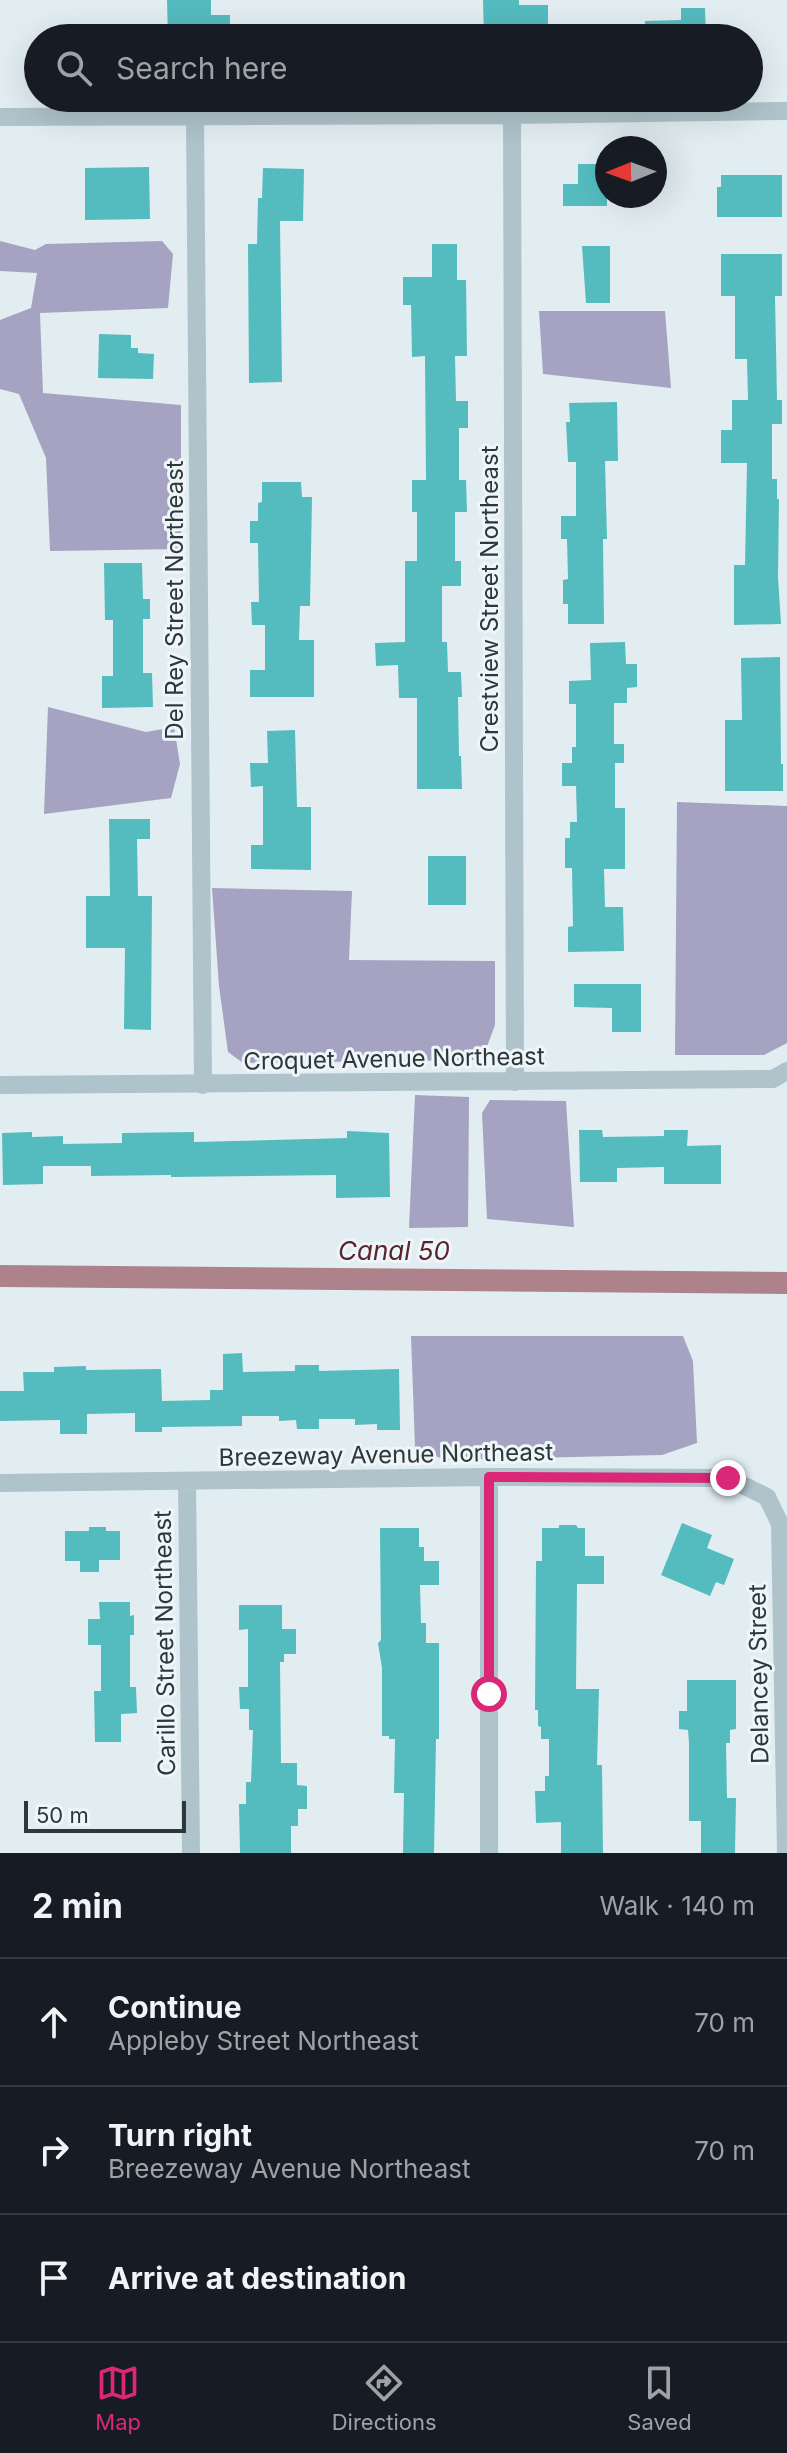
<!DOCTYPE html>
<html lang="en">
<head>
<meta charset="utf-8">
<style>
  body { margin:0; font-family:Inter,sans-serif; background:#242831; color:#f1f3f6 }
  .compass { position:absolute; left:595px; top:136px; width:72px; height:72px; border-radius:50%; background:#171b24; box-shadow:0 8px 32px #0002; rotate:269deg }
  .scale { position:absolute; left:24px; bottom:20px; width:162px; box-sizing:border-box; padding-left:8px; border:4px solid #2c3839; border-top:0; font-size:22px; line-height:28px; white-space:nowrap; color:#2c3839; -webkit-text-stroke:6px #eff6fa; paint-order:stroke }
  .stop { position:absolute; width:24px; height:24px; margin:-18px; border:6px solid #db2777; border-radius:50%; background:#fff }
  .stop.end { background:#db2777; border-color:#fff; box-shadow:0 2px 8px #0008 }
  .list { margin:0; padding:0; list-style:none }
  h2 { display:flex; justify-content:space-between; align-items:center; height:104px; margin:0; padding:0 32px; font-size:34px }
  h2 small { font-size:26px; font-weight:400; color:#9ea1a6 }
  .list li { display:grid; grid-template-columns:52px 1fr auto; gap:24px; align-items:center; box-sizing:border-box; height:128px; padding:0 32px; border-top:2px solid #363941 }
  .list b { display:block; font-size:30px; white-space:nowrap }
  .list p { margin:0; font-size:26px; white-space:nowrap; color:#9ea1a6 }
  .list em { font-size:26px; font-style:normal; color:#9ea1a6 }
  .icon { flex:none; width:44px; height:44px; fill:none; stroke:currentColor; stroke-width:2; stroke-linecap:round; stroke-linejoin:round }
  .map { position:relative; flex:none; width:787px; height:1853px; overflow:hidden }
  .search { position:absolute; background:#171b24; box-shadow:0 8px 32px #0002; left:24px; right:24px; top:24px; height:88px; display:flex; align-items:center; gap:20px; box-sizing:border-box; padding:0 28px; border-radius:44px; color:#9ea1a6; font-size:30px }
  .sheet { height:488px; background:#171b24 }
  nav { display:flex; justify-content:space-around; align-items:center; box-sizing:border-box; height:112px; border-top:2px solid #363941; background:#171b24; font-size:22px; color:#9ea1a6 }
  nav a { display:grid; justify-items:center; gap:4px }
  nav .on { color:#db2777 }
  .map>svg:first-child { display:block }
</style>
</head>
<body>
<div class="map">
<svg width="787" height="1853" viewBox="0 0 787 1853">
  <rect width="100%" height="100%" fill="#e2edf2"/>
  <path fill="#a6a2c1" d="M 0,241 L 35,250 L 46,244 L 162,241 L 173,254 L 168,308 L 40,313 L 43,393 L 181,405 L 181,549 L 50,551 L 46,458 L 19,394 L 0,389 L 0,320 L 31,308 L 37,273 L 0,271 Z
    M 539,311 L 665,311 L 671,388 L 543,374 Z
    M 48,707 L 146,732 L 174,727 L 180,764 L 171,798 L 44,814 Z
    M 677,802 L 787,806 L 787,1043 L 764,1055 L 675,1055 Z
    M 212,888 L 352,891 L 349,960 L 495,961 L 495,1025 L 482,1060 L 243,1063 L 228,1052 L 219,986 Z
    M 415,1095 L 469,1097 L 468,1227 L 409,1228 Z
    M 490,1100 L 566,1101 L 574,1227 L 487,1219 L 482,1113 Z
    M 411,1336 L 683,1336 L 693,1361 L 697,1443 L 662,1455 L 445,1460 L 415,1447 Z"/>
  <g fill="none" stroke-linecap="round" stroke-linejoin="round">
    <path stroke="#ae828a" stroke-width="22" d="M 0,1276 L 787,1283"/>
  </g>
  <path fill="#54bbbe" d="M 167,0 L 211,0 L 211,15 L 230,15 L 230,38 L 168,38 Z
    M 483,0 L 519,0 L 519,5 L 548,5 L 548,38 L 484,38 Z
    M 681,8 L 705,8 L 706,38 L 645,38 L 645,21 L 681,20 Z
    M 578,164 L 607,164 L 607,206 L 563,206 L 563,184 L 578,184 Z
    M 149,167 L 150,219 L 85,220 L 85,168 Z
    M 263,168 L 304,169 L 303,221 L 280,221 L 282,382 L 249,383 L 248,244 L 257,244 L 258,198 L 262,198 Z
    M 721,175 L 782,175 L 782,217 L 717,217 L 717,187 L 721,187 Z
    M 432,244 L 457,244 L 457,280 L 466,280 L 467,356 L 455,356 L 456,401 L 468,401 L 468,428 L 459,428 L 459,480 L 466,480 L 467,512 L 455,512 L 455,561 L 461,561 L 461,586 L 442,586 L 442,642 L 447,642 L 448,672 L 461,672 L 462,697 L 458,697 L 459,756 L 461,756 L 462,789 L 417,789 L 417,698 L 399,698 L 398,665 L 376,666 L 375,643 L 405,642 L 405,561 L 417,561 L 417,512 L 412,512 L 412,480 L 426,480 L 425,356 L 412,357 L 411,305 L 403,305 L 403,277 L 432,277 Z
    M 582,246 L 610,246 L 610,303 L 586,303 Z
    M 721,254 L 782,254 L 782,296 L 775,296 L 777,400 L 782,400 L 782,424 L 772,424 L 772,479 L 777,479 L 777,499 L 779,499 L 778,577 L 781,624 L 734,625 L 734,565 L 745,565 L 747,463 L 721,463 L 721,430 L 732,430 L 732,400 L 748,400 L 747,359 L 735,359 L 735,296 L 721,296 Z
    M 99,334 L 131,335 L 131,348 L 138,348 L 138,353 L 154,354 L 153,379 L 98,378 Z
    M 617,402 L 618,461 L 605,461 L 607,539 L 603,539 L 604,624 L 568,624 L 568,604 L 563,604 L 563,580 L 568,579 L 567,539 L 561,539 L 561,516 L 576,516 L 576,462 L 568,462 L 566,422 L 570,422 L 569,403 Z
    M 262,482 L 301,482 L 302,497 L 312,497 L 310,606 L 300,606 L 299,640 L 314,640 L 314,697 L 250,697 L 250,670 L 265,670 L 265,625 L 252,625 L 251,602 L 259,602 L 258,543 L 250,543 L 250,521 L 258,521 L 258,503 L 262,502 Z
    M 104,563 L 142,563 L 143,599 L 150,599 L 150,619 L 143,619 L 143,673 L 152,673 L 153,707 L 102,708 L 102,676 L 113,676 L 113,620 L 105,620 Z
    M 625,642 L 626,664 L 637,664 L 637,687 L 627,688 L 627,703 L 614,703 L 614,744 L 624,744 L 624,763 L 615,763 L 615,808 L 625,808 L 625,869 L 604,869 L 605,907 L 623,907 L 624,951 L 568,952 L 568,927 L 573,926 L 572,868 L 565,868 L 565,838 L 570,838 L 570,822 L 577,822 L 576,786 L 562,786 L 562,763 L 572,763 L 572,747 L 576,747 L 576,704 L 569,704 L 569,681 L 591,680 L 590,643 Z
    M 780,657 L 781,764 L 783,764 L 783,791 L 725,791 L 725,720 L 742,720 L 741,658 Z
    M 295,730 L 297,807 L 311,807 L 311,870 L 251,869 L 251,845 L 263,845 L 263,786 L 251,787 L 250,763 L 268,763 L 267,731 Z
    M 109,819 L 150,819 L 150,839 L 137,839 L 138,896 L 152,896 L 151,1030 L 124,1029 L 125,948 L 86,948 L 86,896 L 110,896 Z
    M 428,856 L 466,856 L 466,905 L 428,905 Z
    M 574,984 L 641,984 L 641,1032 L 612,1032 L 612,1008 L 574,1007 Z
    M 579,1130 L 602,1130 L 603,1137 L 664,1136 L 664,1130 L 688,1130 L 687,1146 L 721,1145 L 721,1184 L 664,1184 L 664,1167 L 617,1168 L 617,1182 L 580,1182 Z
    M 347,1131 L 389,1133 L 390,1197 L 336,1198 L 336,1175 L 171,1177 L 171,1175 L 91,1176 L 91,1166 L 43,1166 L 43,1184 L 3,1185 L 2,1133 L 32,1132 L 32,1137 L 63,1136 L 63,1144 L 122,1143 L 122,1133 L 194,1132 L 194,1142 L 347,1138 Z
    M 242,1353 L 243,1372 L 295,1371 L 295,1365 L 319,1365 L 319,1371 L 399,1369 L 400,1430 L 377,1430 L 377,1424 L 355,1425 L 355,1419 L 319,1419 L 319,1429 L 297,1429 L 296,1420 L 279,1421 L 279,1416 L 242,1416 L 242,1426 L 162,1427 L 162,1432 L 135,1432 L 135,1413 L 87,1414 L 87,1434 L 60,1434 L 60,1420 L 0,1421 L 0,1391 L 24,1391 L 23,1372 L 54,1372 L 54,1367 L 86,1366 L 86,1370 L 161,1369 L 162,1401 L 210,1400 L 210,1390 L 223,1390 L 223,1354 Z
    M 682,1523 L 712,1535 L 707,1548 L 734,1559 L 724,1585 L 716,1582 L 710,1596 L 661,1575 Z
    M 559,1525 L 576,1525 L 578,1528 L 585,1528 L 585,1556 L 604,1556 L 604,1584 L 577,1584 L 576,1689 L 599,1689 L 597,1765 L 602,1765 L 603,1853 L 561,1853 L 561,1822 L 536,1823 L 535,1791 L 545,1791 L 545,1776 L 549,1776 L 549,1739 L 541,1739 L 541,1727 L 538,1726 L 538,1710 L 535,1710 L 536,1561 L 542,1561 L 542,1528 L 559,1528 Z
    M 89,1527 L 106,1527 L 106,1531 L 120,1531 L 120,1560 L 99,1560 L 99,1572 L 80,1572 L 80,1561 L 65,1561 L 65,1531 L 89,1531 Z
    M 380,1528 L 419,1528 L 419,1547 L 424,1547 L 424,1561 L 439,1561 L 439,1585 L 420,1585 L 421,1623 L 426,1623 L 426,1643 L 439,1643 L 439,1739 L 436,1739 L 434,1853 L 403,1853 L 404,1793 L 394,1793 L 395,1739 L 389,1739 L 389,1736 L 382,1736 L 382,1668 L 378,1643 L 381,1640 Z
    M 99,1602 L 130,1602 L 130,1616 L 134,1615 L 134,1635 L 130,1635 L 130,1687 L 136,1687 L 137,1713 L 121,1714 L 121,1742 L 95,1742 L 94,1691 L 101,1691 L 101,1645 L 88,1645 L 88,1619 L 100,1619 Z
    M 239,1605 L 282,1605 L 282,1629 L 296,1629 L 296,1654 L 284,1654 L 284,1662 L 280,1662 L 281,1763 L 297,1763 L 297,1785 L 307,1786 L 307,1809 L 298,1809 L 298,1826 L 291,1826 L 291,1853 L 240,1853 L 239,1804 L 246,1804 L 246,1782 L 251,1782 L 253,1730 L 249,1730 L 249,1709 L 240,1709 L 239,1687 L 248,1687 L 248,1629 L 239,1630 Z
    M 687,1680 L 736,1680 L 736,1729 L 730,1730 L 730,1743 L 726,1743 L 727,1798 L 736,1798 L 735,1853 L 701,1853 L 701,1821 L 689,1821 L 689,1743 L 688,1730 L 679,1729 L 679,1711 L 687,1711 Z"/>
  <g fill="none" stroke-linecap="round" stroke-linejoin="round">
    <path stroke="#aec3ca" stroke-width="18" d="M 512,115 L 515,1082
      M 195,116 L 203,1085
      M 0,117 L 512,115 L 787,111
      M 0,1085 L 773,1079 L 787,1071
      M 489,1477 L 489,1853
      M 187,1481 L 191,1853
      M 0,1483 L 489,1477 L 728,1478 L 767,1497 L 780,1524 L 786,1853"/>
  </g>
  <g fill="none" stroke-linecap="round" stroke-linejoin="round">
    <path stroke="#db2777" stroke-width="10" d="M 489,1694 L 489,1477 L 728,1478"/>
  </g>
  <g text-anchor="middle" stroke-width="6" stroke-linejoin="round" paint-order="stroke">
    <g font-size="24" fill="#2c3839" stroke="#eff6fa">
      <text transform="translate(490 599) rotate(-90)" y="8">Crestview Street Northeast</text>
      <text transform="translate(175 600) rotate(-90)" y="8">Del Rey Street Northeast</text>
      <text transform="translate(394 1059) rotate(-1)" y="8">Croquet Avenue Northeast</text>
      <text transform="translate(386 1455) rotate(-1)" y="8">Breezeway Avenue Northeast</text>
      <text transform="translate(165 1643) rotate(-91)" y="8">Carillo Street Northeast</text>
      <text transform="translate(759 1674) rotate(-91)" y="8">Delancey Street</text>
    </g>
    <g font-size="26" font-style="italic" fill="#59242b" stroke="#eff6fa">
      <text x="394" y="1260">Canal 50</text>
    </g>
  </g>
</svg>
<svg class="compass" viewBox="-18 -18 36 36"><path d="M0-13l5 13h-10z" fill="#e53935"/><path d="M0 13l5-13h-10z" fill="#9ea1a6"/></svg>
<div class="scale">50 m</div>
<div class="stop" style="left:489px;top:1694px"></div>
<div class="stop end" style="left:728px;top:1478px"></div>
<div class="search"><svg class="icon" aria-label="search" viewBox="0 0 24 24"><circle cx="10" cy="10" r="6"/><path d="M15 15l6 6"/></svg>Search here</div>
</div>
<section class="sheet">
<h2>2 min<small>Walk · 140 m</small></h2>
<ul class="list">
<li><svg class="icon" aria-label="ahead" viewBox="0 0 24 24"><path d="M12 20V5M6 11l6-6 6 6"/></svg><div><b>Continue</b><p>Appleby Street Northeast</p></div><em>70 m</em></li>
<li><svg class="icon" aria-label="right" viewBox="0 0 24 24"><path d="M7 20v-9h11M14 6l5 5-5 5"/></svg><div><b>Turn right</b><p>Breezeway Avenue Northeast</p></div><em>70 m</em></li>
<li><svg class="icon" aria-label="arrive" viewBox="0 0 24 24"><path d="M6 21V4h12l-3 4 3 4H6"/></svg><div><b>Arrive at destination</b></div></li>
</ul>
</section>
<nav>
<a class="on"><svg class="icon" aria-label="map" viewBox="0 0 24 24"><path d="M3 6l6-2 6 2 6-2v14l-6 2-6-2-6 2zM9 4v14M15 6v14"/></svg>Map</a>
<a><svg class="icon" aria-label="directions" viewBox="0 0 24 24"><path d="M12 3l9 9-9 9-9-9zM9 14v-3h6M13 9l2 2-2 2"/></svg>Directions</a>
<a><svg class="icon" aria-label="saved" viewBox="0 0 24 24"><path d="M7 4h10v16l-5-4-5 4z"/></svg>Saved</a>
</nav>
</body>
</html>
